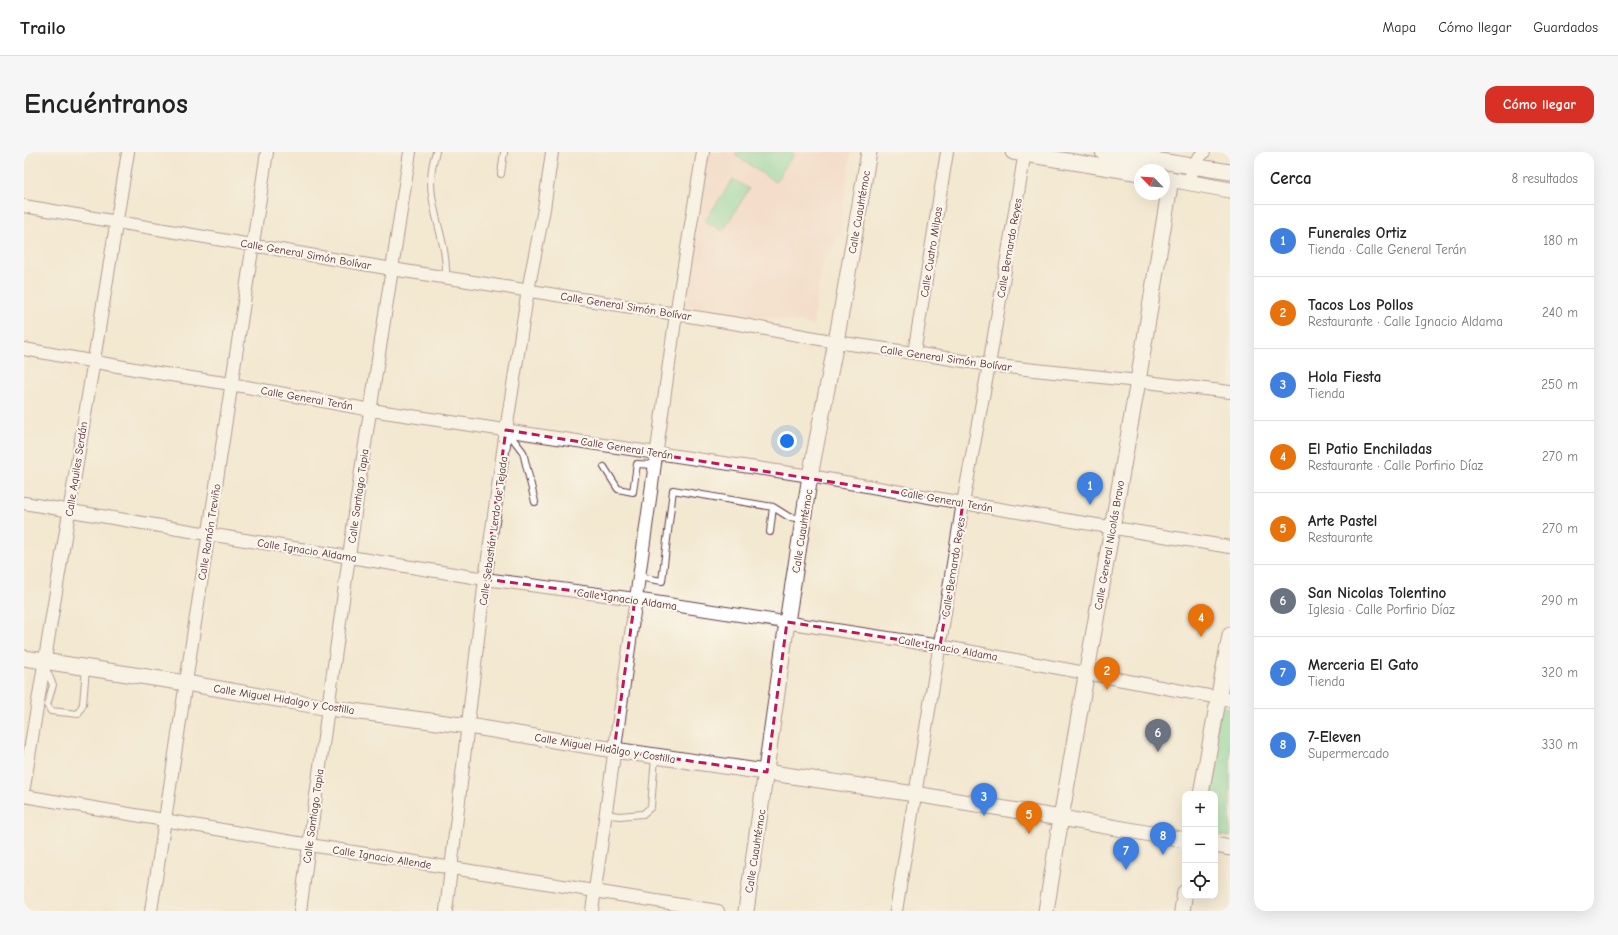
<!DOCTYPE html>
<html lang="es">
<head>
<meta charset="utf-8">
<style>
  body { margin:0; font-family:"Comic Neue",sans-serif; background:#f6f6f6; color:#222 }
  .controls { position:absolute; right:12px; bottom:12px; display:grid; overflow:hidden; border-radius:8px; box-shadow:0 4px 16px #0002 }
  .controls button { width:36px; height:36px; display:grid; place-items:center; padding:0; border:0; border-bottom:1px solid #e0e0e0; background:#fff; color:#222; font:20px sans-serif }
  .compass { position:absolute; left:1110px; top:12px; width:36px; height:36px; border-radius:50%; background:#fff; box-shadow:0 4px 16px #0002; rotate:295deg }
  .you { position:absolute; left:763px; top:289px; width:14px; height:14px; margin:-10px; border:3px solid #fff; border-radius:50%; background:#1a73e8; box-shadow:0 0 0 6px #1a73e833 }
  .badge { display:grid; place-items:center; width:26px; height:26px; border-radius:50%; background:#d93025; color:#fff; font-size:13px; font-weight:700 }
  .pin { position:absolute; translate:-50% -33px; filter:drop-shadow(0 1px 2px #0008) }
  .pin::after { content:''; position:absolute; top:21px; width:14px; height:12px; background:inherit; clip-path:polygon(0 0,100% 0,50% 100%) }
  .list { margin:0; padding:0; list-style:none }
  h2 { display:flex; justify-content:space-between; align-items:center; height:52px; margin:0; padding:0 16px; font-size:17px }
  h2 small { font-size:13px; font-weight:400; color:#767676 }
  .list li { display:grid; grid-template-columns:26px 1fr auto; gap:12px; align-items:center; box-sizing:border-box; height:72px; padding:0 16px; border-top:1px solid #e0e0e0 }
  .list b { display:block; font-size:15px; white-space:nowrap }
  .list p { margin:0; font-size:13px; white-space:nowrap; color:#767676 }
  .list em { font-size:13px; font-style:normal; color:#767676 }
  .icon { flex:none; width:22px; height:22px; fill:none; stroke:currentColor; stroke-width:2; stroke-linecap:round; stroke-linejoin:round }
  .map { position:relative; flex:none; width:1206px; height:759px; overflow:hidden; border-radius:12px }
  header { display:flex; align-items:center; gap:24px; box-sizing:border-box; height:56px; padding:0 20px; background:#fff; border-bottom:1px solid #e0e0e0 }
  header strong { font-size:19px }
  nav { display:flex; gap:22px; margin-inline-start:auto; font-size:14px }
  .intro { display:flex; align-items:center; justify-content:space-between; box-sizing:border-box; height:96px; padding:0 24px }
  h1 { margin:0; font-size:28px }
  .button { padding:10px 18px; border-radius:12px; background:#d93025; color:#fff; font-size:14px; font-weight:700 }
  main { display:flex; gap:24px; padding:0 24px }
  aside { flex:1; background:#fff; border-radius:12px; box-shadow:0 4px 16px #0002 }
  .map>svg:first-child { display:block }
</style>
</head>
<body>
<header>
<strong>Trailo</strong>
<nav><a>Mapa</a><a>Cómo llegar</a><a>Guardados</a></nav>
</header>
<div class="intro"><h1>Encuéntranos</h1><a class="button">Cómo llegar</a></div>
<main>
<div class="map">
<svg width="1206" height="759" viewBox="0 0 1206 759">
  <rect width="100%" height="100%" fill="#fbf7ec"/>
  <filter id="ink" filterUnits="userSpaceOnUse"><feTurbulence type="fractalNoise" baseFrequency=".025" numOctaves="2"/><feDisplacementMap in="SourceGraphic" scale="8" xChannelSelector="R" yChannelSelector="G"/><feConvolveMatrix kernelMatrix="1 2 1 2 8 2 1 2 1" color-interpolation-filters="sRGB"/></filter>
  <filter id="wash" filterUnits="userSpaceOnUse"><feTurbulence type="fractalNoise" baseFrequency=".012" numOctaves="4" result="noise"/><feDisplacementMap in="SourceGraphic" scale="16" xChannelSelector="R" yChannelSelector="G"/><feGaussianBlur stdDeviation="0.9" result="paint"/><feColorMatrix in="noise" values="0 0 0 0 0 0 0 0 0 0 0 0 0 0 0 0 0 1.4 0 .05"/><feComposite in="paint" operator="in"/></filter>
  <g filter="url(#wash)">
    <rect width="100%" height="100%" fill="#f3e8d0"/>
    <path fill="#f6d2c5" d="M 684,0 L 827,0 L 816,83 L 798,111 L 789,173 L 662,153 Z"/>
    <path fill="#7cd79d" stroke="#637b64" d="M 713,0 L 766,0 L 770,2 L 751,30 L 711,3 Z
      M 709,27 L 725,37 L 699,79 L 681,69 Z
      M 1196,554 L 1206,556 L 1206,685 L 1191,682 L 1191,642 L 1182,642 Z"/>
  </g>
  <g filter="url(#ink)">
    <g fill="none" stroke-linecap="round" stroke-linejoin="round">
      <defs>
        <path id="service" d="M 412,0 C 396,46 424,81 422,125
          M 477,22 L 480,0
          M 483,279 L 499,300 L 511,350
          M 580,315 L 594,337 L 609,340 L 613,312 L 630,313
          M 749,355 L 765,365 L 779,367
          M 614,425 L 638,429 L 649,338 L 749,355 L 746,380
          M 22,517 L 29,533 L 23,553 L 27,559 L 54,562 L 59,552 L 62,516
          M 582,662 L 595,664 L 619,662 L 627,655 L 631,605"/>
        <path id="minor" d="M 1166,31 L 1169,12 L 1180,0
          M 0,54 L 368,117 L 715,172 L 812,190 L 890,201 L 965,213 L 1114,229 L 1206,240
          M 0,197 L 127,220 L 207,232 L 347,258 L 786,324 L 939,351 L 1206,395
          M 890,201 L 923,0
          M 0,351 L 184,382 L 461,427 L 611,447 L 916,494 L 1206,548
          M 0,635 L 104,0
          M 0,644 L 286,693 L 694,759
          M 127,759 L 243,0
          M 276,759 L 336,325 L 386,0
          M 422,759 L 461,427 L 482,278 L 504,138 L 520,57 L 528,0
          M 568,759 L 652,162 L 679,0
          M 872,759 L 939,351 L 965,213 L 1001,0"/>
        <path id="tertiary" d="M 989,0 L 1116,21
          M 1079,0 L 1206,20
          M 1140,26 L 1206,38
          M 0,506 L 162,531 L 305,556 L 445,574 L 590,598 L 891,642 L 1037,666 L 1161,688
          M 1177,642 L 1206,483
          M 1191,693 L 1206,696
          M 722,759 L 763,470 L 786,324 L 812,190 L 845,0
          M 1022,759 L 1037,666 L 1114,229 L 1147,27
          M 1158,759 L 1161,740"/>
      </defs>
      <use href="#service" stroke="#633d44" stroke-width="8"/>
      <use href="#minor" stroke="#633d44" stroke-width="14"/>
      <use href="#tertiary" stroke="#633d44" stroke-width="17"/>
      <use href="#service" stroke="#fff" stroke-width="6"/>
      <use href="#minor" stroke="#fff" stroke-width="12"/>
      <use href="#tertiary" stroke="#fff" stroke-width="15"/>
    </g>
  </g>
  <path d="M0 0H1206V759H0ZM 482,278 L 939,351 L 916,494 L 763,470 L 743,620 L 590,598 L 611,447 L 461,427 Z" fill="#f3e8d0" fill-opacity=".55" fill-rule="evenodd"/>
  <path fill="none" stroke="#c2185b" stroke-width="3" stroke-dasharray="8 5" stroke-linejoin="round" d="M 482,278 L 939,351 L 916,494 L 763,470 L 743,620 L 590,598 L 611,447 L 461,427 Z"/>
  <g text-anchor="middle" stroke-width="4" stroke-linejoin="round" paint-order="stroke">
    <g font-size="11" fill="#4a1f2b" stroke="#fbf7ec">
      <text transform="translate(835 60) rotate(-80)" y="4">Calle Cuauhtémoc</text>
      <text transform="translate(985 96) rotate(-80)" y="4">Calle Bernardo Reyes</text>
      <text transform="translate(907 100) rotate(-81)" y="4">Calle Cuatro Milpas</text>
      <text transform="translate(282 102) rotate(10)" y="4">Calle General Simón Bolívar</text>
      <text transform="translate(602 154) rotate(9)" y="4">Calle General Simón Bolívar</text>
      <text transform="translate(922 206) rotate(8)" y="4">Calle General Simón Bolívar</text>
      <text transform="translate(283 246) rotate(10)" y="4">Calle General Terán</text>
      <text transform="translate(603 296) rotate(9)" y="4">Calle General Terán</text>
      <text transform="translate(52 317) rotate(-81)" y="4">Calle Aquiles Serdán</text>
      <text transform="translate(334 344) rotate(-82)" y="4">Calle Santiago Tapia</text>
      <text transform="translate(923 348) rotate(10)" y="4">Calle General Terán</text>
      <text transform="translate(469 379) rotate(-82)" y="4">Calle Sebastián Lerdo de Tejada</text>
      <text transform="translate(778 379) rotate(-81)" y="4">Calle Cuauhtémoc</text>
      <text transform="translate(185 380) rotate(-81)" y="4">Calle Ramón Treviño</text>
      <text transform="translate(1085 393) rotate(-80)" y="4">Calle General Nicolás Bravo</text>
      <text transform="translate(283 398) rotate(9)" y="4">Calle Ignacio Aldama</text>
      <text transform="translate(929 415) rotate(-81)" y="4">Calle Bernardo Reyes</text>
      <text transform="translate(603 447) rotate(8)" y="4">Calle Ignacio Aldama</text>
      <text transform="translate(924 496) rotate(10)" y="4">Calle Ignacio Aldama</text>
      <text transform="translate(260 547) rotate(9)" y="4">Calle Miguel Hidalgo y Costilla</text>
      <text transform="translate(581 596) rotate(9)" y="4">Calle Miguel Hidalgo y Costilla</text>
      <text transform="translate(289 664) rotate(-82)" y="4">Calle Santiago Tapia</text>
      <text transform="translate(731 699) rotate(-81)" y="4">Calle Cuauhtémoc</text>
      <text transform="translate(358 705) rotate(9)" y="4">Calle Ignacio Allende</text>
    </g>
  </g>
</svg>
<div class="controls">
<button>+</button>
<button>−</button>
<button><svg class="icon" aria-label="locate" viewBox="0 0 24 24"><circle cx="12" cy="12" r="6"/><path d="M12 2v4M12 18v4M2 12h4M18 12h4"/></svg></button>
</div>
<svg class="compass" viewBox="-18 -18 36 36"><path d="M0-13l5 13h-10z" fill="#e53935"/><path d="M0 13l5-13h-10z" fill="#767676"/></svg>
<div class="you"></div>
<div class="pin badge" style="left:1066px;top:353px;background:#3f7fe0">1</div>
<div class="pin badge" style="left:1083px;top:538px;background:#e8710a">2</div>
<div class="pin badge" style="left:960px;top:664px;background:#3f7fe0">3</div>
<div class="pin badge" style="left:1177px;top:485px;background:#e8710a">4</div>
<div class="pin badge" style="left:1005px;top:682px;background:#e8710a">5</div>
<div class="pin badge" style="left:1134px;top:600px;background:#6b7280">6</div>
<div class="pin badge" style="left:1102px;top:718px;background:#3f7fe0">7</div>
<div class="pin badge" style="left:1139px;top:703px;background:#3f7fe0">8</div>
</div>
<aside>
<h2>Cerca<small>8 resultados</small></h2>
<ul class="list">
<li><span class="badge" style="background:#3f7fe0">1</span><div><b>Funerales Ortiz</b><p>Tienda · Calle General Terán</p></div><em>180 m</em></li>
<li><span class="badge" style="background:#e8710a">2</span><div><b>Tacos Los Pollos</b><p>Restaurante · Calle Ignacio Aldama</p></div><em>240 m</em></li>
<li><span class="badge" style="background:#3f7fe0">3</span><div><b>Hola Fiesta</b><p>Tienda</p></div><em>250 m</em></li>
<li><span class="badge" style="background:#e8710a">4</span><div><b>El Patio Enchiladas</b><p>Restaurante · Calle Porfirio Díaz</p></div><em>270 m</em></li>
<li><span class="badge" style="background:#e8710a">5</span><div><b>Arte Pastel</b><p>Restaurante</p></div><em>270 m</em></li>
<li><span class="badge" style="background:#6b7280">6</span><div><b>San Nicolas Tolentino</b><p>Iglesia · Calle Porfirio Díaz</p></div><em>290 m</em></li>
<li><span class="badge" style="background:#3f7fe0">7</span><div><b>Merceria El Gato</b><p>Tienda</p></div><em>320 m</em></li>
<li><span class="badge" style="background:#3f7fe0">8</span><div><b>7-Eleven</b><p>Supermercado</p></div><em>330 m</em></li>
</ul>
</aside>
</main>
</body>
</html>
